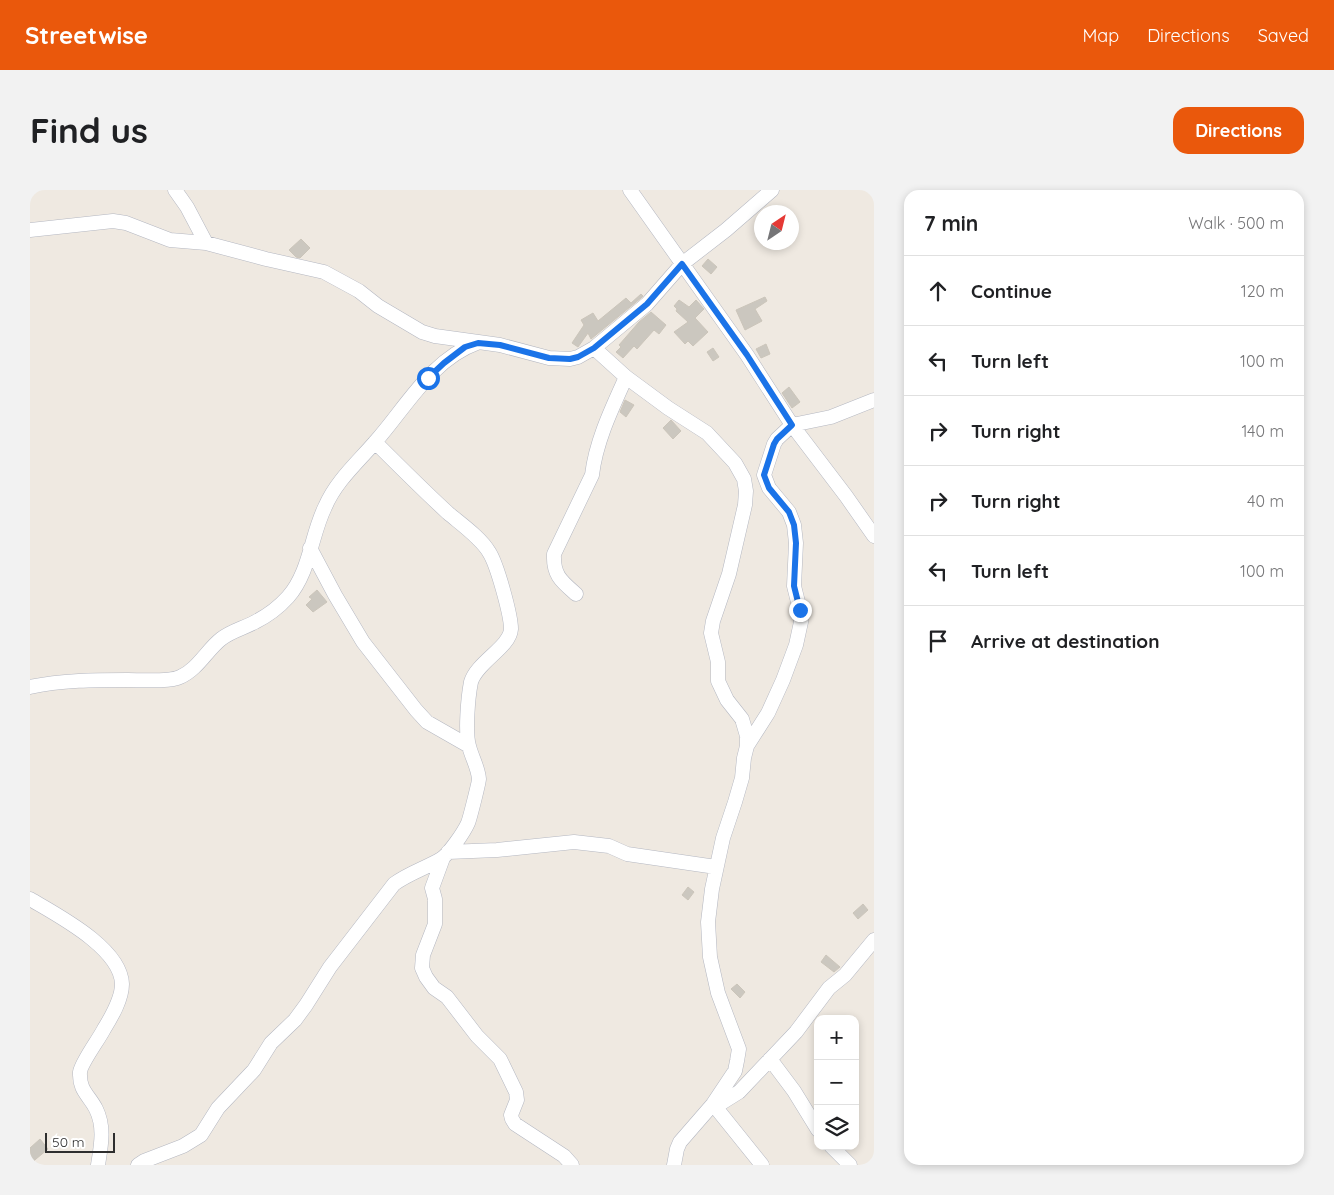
<!DOCTYPE html>
<html lang="en">
<head>
<meta charset="utf-8">
<style>
  body { margin:0; font-family:Quicksand,sans-serif; background:#f2f2f2; color:#202124 }
  .controls { position:absolute; right:15px; bottom:15px; display:grid; overflow:hidden; border-radius:10px; box-shadow:0 2px 8px #0003 }
  .controls button { width:45px; height:45px; display:grid; place-items:center; padding:0; border:0; border-bottom:1px solid #e0e0e0; background:#fff; color:#202124; font:25px sans-serif }
  .compass { position:absolute; left:724px; top:15px; width:45px; height:45px; border-radius:50%; background:#fff; box-shadow:0 2px 8px #0003; rotate:35deg }
  .scale { position:absolute; left:15px; bottom:12px; width:70px; box-sizing:border-box; padding-left:5px; border:2px solid #2e2e2e; border-top:0; font-size:14px; line-height:18px; white-space:nowrap; color:#2e2e2e; -webkit-text-stroke:4px #fff; paint-order:stroke }
  .stop { position:absolute; width:15px; height:15px; margin:-11px; border:4px solid #1a73e8; border-radius:50%; background:#fff }
  .stop.end { background:#1a73e8; border-color:#fff; box-shadow:0 1px 5px #0008 }
  .list { margin:0; padding:0; list-style:none }
  h2 { display:flex; justify-content:space-between; align-items:center; height:65px; margin:0; padding:0 20px; font-size:21px }
  h2 small { font-size:16px; font-weight:400; color:#757577 }
  .list li { display:grid; grid-template-columns:32px 1fr auto; gap:15px; align-items:center; box-sizing:border-box; height:70px; padding:0 20px; border-top:1px solid #e0e0e0 }
  .list b { display:block; font-size:19px; white-space:nowrap }
  .list em { font-size:16px; font-style:normal; color:#757577 }
  .icon { flex:none; width:28px; height:28px; fill:none; stroke:currentColor; stroke-width:2; stroke-linecap:round; stroke-linejoin:round }
  .map { position:relative; flex:none; width:844px; height:975px; overflow:hidden; border-radius:15px }
  header { display:flex; align-items:center; gap:30px; box-sizing:border-box; height:70px; padding:0 25px; background:#ea580c; color:#fff }
  header strong { font-size:24px }
  nav { display:flex; gap:28px; margin-inline-start:auto; font-size:18px }
  .intro { display:flex; align-items:center; justify-content:space-between; box-sizing:border-box; height:120px; padding:0 30px }
  h1 { margin:0; font-size:35px }
  .button { padding:12px 22px; border-radius:15px; background:#ea580c; color:#fff; font-size:18px; font-weight:700 }
  main { display:flex; gap:30px; padding:0 30px }
  aside { flex:1; background:#fff; border-radius:15px; box-shadow:0 2px 8px #0003 }
  .map>svg:first-child { display:block }
</style>
</head>
<body>
<header>
<strong>Streetwise</strong>
<nav><a>Map</a><a>Directions</a><a>Saved</a></nav>
</header>
<div class="intro"><h1>Find us</h1><a class="button">Directions</a></div>
<main>
<div class="map">
<svg width="844" height="975" viewBox="0 0 844 975">
  <rect width="100%" height="100%" fill="#efe9e1"/>
  <path fill="#cbc7bf" stroke="#cbc5ba" d="M 271,49 L 280,58 L 270,68 L 266,67 L 259,60 Z
    M 678,69 L 687,77 L 681,84 L 672,76 Z
    M 611,104 L 613,106 L 611,108 L 561,149 L 558,143 L 548,157 L 542,153 L 554,135 L 551,130 L 563,123 L 568,131 L 596,108 L 601,113 Z
    M 735,107 L 737,111 L 725,119 L 732,131 L 715,140 L 706,120 Z
    M 649,110 L 659,117 L 666,110 L 674,119 L 665,128 L 678,142 L 663,156 L 658,151 L 655,154 L 644,142 L 658,132 L 646,121 L 647,119 L 644,116 Z
    M 621,122 L 636,135 L 629,144 L 624,140 L 607,159 L 604,156 L 593,168 L 586,162 L 591,157 L 589,155 L 609,132 Z
    M 736,154 L 740,164 L 731,168 L 726,159 Z
    M 683,158 L 689,167 L 683,171 L 677,162 Z
    M 759,197 L 770,212 L 762,218 L 752,203 Z
    M 595,210 L 604,215 L 596,227 L 590,222 Z
    M 641,230 L 651,241 L 643,249 L 633,238 Z
    M 287,400 L 297,412 L 283,422 L 276,415 L 282,409 L 279,407 Z
    M 658,697 L 664,702 L 658,710 L 652,705 Z
    M 833,714 L 838,720 L 828,729 L 823,723 Z
    M 796,765 L 810,777 L 804,782 L 791,772 Z
    M 707,794 L 715,802 L 710,808 L 701,799 Z
    M 10,949 L 18,959 L 0,974 L 0,958 Z"/>
  <g fill="none" stroke-linecap="round" stroke-linejoin="round">
    <defs>
      <path id="minor" d="M 145,0 L 157,17 L 176,53
        M 600,0 L 717,165 L 762,235 L 816,306 L 844,346
        M 0,40 L 83,31 L 96,33 L 140,50 L 176,53 L 236,69 L 294,82 L 329,101 L 348,116 L 392,142 L 405,146 L 470,155 L 519,168 L 540,169 L 548,167 L 564,158 L 617,114 L 652,74 L 696,40 L 742,0
        M 564,158 L 596,187 L 638,218 L 677,243 L 705,273 L 714,289 L 716,301 L 715,315 L 699,384 L 683,431 L 681,443 L 688,472 L 688,491 L 697,510 L 712,529 L 717,546 L 717,556
        M 280,358 L 305,405 L 333,452 L 386,520 L 397,532 L 439,556
        M 546,404 C 531,391 523,385 524,364 L 562,285 C 566,251 582,218 596,187
        M 0,497 C 30,490 67,490 98,490 C 110,490 140,492 150,487 C 167,480 177,460 191,449 C 201,441 214,438 225,432 C 237,426 249,417 258,407 C 280,382 281,345 295,317 C 306,291 328,272 346,251 C 376,217 402,169 447,153
        M 418,662 L 467,660 L 544,652 L 579,656 L 597,664 L 686,677
        M 413,668 L 402,698 L 405,709 L 405,734 L 393,765 L 392,778 L 396,787 L 404,798 L 417,807 L 447,846 L 470,869 L 486,902 L 487,910 L 481,925 L 482,929 L 485,934 L 534,966 L 542,975
        M 0,709 C 27,725 91,758 92,794 C 92,809 82,826 74,839 C 69,849 51,873 50,882 C 49,901 59,905 66,919 C 75,937 71,956 68,975
        M 740,869 L 764,901 L 788,940
        M 683,914 L 732,975
        M 685,917 L 709,902 L 766,842 L 799,798 L 815,785 L 844,750
        M 801,956 L 820,975
        M 108,975 L 114,971 L 153,956 L 171,945 L 188,918 L 224,880 L 241,853 L 265,830 L 276,815 L 300,777 L 364,694 C 379,683 396,678 411,669 C 419,664 434,642 438,633 C 440,628 449,592 449,589 C 448,577 442,568 439,556 C 435,543 438,507 441,492 C 447,472 480,457 481,439 C 481,425 467,374 459,362 C 451,348 431,334 418,323 C 393,300 369,276 345,252
        M 644,975 L 647,959 L 650,952 L 683,914 L 705,881 L 707,871 L 709,859 L 688,803 L 680,767 L 678,732 L 682,699 L 693,648 L 705,612 L 712,588 L 714,568 L 717,556 L 738,523 L 753,490 L 766,455 L 771,432 L 770,420 L 764,396 L 766,353 L 764,335 L 759,322 L 739,298 L 734,285 L 744,254 L 747,249 L 762,235 L 801,227 L 844,210"/>
    </defs>
    <use href="#minor" stroke="#b4b7c1" stroke-width="15"/>
    <use href="#minor" stroke="#fff" stroke-width="14"/>
  </g>
  <g fill="none" stroke-linecap="round" stroke-linejoin="round">
    <path stroke="#1a73e8" stroke-width="6" d="M 398,188 L 414,173 L 435,157 L 448,153 L 470,155 L 519,168 L 540,169 L 548,167 L 564,158 L 617,114 L 652,74 L 717,165 L 762,235 L 747,249 L 744,254 L 734,285 L 739,298 L 759,322 L 764,335 L 766,353 L 764,396 L 770,420"/>
  </g>
</svg>
<div class="controls">
<button>+</button>
<button>−</button>
<button><svg class="icon" aria-label="layers" viewBox="0 0 24 24"><path d="M12 4l9 5-9 5-9-5zM3 14l9 5 9-5"/></svg></button>
</div>
<svg class="compass" viewBox="-18 -18 36 36"><path d="M0-13l5 13h-10z" fill="#e53935"/><path d="M0 13l5-13h-10z" fill="#757577"/></svg>
<div class="scale">50 m</div>
<div class="stop" style="left:398px;top:188px"></div>
<div class="stop end" style="left:770px;top:420px"></div>
</div>
<aside>
<h2>7 min<small>Walk · 500 m</small></h2>
<ul class="list">
<li><svg class="icon" aria-label="ahead" viewBox="0 0 24 24"><path d="M12 20V5M6 11l6-6 6 6"/></svg><div><b>Continue</b></div><em>120 m</em></li>
<li><svg class="icon" aria-label="left" viewBox="0 0 24 24"><path d="M17 20v-9H6M10 6l-5 5 5 5"/></svg><div><b>Turn left</b></div><em>100 m</em></li>
<li><svg class="icon" aria-label="right" viewBox="0 0 24 24"><path d="M7 20v-9h11M14 6l5 5-5 5"/></svg><div><b>Turn right</b></div><em>140 m</em></li>
<li><svg class="icon" aria-label="right" viewBox="0 0 24 24"><path d="M7 20v-9h11M14 6l5 5-5 5"/></svg><div><b>Turn right</b></div><em>40 m</em></li>
<li><svg class="icon" aria-label="left" viewBox="0 0 24 24"><path d="M17 20v-9H6M10 6l-5 5 5 5"/></svg><div><b>Turn left</b></div><em>100 m</em></li>
<li><svg class="icon" aria-label="arrive" viewBox="0 0 24 24"><path d="M6 21V4h12l-3 4 3 4H6"/></svg><div><b>Arrive at destination</b></div></li>
</ul>
</aside>
</main>
</body>
</html>
